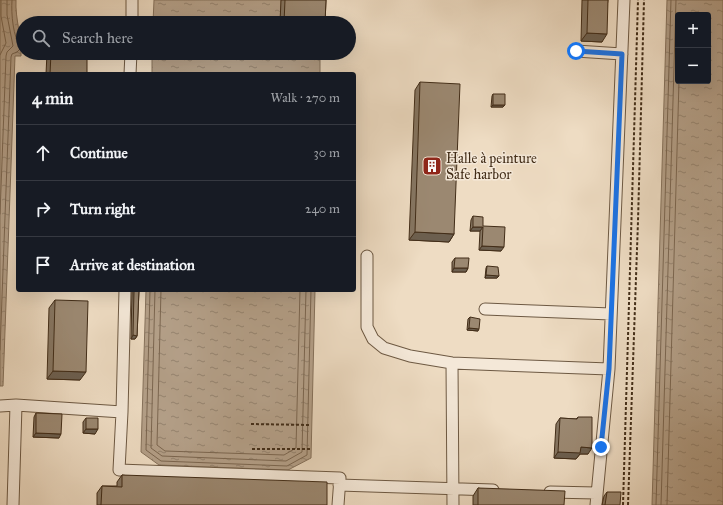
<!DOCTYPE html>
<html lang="en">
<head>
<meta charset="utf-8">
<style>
  body { margin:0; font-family:"IM FELL Great Primer",serif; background:#20242c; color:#f1f3f6 }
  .controls { position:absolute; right:12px; top:12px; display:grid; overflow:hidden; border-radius:4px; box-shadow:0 4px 16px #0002 }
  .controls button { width:36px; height:36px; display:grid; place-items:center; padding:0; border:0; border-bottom:1px solid #363941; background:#171b24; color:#f1f3f6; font:20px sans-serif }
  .stop { position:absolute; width:12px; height:12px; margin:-9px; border:3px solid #1a73e8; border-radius:50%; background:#fff }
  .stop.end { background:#1a73e8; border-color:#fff; box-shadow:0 1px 4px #0008 }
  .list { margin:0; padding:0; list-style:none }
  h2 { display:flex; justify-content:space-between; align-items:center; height:52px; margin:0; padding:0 16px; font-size:17px }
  h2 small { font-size:13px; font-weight:400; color:#9ea1a6 }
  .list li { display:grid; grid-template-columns:26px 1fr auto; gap:12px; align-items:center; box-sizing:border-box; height:56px; padding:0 16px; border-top:1px solid #363941 }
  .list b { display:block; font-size:15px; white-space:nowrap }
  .list em { font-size:13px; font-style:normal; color:#9ea1a6 }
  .icon { flex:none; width:22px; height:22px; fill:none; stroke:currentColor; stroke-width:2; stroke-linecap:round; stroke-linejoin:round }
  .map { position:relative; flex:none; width:723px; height:505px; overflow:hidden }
  .search { position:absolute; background:#171b24; box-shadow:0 4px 16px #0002; left:16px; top:16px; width:340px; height:44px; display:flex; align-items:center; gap:10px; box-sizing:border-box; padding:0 14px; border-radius:22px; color:#9ea1a6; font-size:15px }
  .panel { position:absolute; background:#171b24; box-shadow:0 4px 16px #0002; left:16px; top:72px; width:340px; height:220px; border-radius:4px }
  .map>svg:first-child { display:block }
</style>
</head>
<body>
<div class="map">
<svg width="723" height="505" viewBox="0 0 723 505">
  <defs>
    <pattern id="water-ripples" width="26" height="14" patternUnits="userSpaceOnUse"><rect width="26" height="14" fill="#b4a089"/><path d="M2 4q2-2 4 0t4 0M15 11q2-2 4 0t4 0" fill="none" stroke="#94836f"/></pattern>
  </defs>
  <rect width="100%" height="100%" fill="#eedcc3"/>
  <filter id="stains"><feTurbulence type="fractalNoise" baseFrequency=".005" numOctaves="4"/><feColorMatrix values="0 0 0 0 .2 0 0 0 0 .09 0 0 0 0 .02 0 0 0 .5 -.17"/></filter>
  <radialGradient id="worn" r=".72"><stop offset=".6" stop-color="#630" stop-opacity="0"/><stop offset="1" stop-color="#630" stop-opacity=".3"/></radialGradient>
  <path fill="url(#water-ripples)" stroke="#86725c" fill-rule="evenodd" d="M 0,0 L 16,0 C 15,19 22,37 21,56 L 15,56 L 3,386 L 0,386 Z
    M 154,0 L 281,0 L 280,23 L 153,23 Z
    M 667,0 L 723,0 L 723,505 L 652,505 ZM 678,15 L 708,15 L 708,81 L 678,81 Z
    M 152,53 L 320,53 L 320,74 L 152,74 Z
    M 146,290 L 315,290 L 311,458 L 288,470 L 159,465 L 141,452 Z"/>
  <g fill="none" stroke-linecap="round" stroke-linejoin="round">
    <path stroke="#7b6650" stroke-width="1" d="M 0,55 L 6,43 L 1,16 L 1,0
      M 0,214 L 6,56 L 7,52 L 13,46 L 7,15 L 7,0
      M 150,290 L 146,450 L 161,461 L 287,466 L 307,455 L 311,290
      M 155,290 L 151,448 L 162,456 L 286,461 L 302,452 L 306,290
      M 161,290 L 157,445 L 165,451 L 284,455 L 296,448 L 300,290
      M 0,350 L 11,57 L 12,54 L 17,52 L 21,48 C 13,37 11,14 12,0
      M 656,505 L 671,0
      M 661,505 L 676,0
      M 667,505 L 679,81"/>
    <defs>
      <path id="minor" d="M 132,23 L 132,0
        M 576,51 L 622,54
        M 130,74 L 131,53
        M 367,256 L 367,327 L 373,339 L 384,348 L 410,356 L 452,363 L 609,369
        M 485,309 L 611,314
        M 452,363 L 453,505
        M 0,406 L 16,405
        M 122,412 L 119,470 L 340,478 L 338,505
        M 339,485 L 493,490
        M 550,492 L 596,493
        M 13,505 L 16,405 L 122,412 L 125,290
        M 596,505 L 609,369 L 624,0"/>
    </defs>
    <use href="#minor" stroke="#6d5943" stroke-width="13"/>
    <path stroke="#422d18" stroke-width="2" stroke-dasharray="3 2" stroke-linecap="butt" d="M 251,424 L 311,425
      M 252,449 L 311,449
      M 623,505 L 638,0
      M 628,505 L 638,221 L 644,0"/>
    <use href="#minor" stroke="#f4e8d8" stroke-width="11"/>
  </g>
  <path fill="#857561" stroke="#422d18" d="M 281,0 L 326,0 L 325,23 L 280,23 Z
    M 582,0 L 608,0 L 602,42 L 581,41 Z
    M 47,53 L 71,53 L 71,59 L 87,74 L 46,74 Z
    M 420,82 L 454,234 L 449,242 L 409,240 L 415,90 Z
    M 493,94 L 505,105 L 503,107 L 491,107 L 492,96 Z
    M 473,216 L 483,226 L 501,251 L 479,250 L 480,231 L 470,231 L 471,220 Z
    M 455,258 L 468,268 L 466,272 L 452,272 L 452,262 Z
    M 487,266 L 497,278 L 485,278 L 486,268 Z
    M 132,290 L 139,290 L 137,336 L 135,339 L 131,339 Z
    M 55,300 L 80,380 L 47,379 L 49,308 Z
    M 470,317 L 478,331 L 467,330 L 468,319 Z
    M 36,413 L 59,438 L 33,437 L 34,417 Z
    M 578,417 L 588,454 L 580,454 L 576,459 L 554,458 L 556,424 L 560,418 L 576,419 Z
    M 86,418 L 95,434 L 83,433 L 83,422 Z
    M 122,475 L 327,505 L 97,505 L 97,493 L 102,486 L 117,486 L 117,482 Z
    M 478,488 L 564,505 L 473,505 L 473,496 Z
    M 607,492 L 620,505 L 602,505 L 604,496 Z"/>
  <path fill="#6c5f4f" stroke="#422d18" d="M 587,33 L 607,34 L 602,42 L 581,41 Z
    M 493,105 L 505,105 L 503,107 L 491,107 Z
    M 473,227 L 483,227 L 480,231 L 470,231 Z
    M 415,232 L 454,234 L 449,242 L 409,240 Z
    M 482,246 L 504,247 L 501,251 L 479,250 Z
    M 454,268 L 468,268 L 466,272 L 452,272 Z
    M 486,275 L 499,276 L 497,278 L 485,278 Z
    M 469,328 L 479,329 L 478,331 L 467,330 Z
    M 133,335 L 137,336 L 135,339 L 131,339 Z
    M 53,371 L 86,372 L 80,380 L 47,379 Z
    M 86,429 L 98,429 L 95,434 L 83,433 Z
    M 36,433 L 61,434 L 59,438 L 33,437 Z
    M 581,447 L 592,448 L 588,454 L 580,454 L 576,459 L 554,458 L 558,452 Z"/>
  <path fill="#9b8871" stroke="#422d18" d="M 285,0 L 326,0 L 325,23 L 284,23 Z
    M 588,0 L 608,0 L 607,34 L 587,33 Z
    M 52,22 L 70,23 L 52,23 Z
    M 51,53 L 71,53 L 71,59 L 87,58 L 87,74 L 50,74 Z
    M 420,82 L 460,84 L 454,234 L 415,232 Z
    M 493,94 L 505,94 L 505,105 L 493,105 Z
    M 473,216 L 483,217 L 483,226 L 505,227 L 504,247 L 482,246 L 483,227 L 473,227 Z
    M 455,258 L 469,258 L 468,268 L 454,268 Z
    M 487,266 L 498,267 L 499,276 L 486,275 Z
    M 134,290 L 139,290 L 137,336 L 133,335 Z
    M 55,300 L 88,301 L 86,372 L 53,371 Z
    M 470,317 L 480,319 L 479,329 L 469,328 Z
    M 36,413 L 62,414 L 61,434 L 36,433 Z
    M 578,417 L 592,417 L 592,448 L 581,447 L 580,453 L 558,452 L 560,418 L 577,419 Z
    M 86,418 L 98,418 L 98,429 L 86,429 Z
    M 122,475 L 327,482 L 327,505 L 101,505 L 102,486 L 122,487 Z
    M 478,488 L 565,491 L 564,505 L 478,505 Z
    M 607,492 L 621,492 L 620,505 L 605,505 Z"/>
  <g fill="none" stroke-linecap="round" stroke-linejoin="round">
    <path stroke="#1a73e8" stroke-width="5" d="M 576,51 L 622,54 L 609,369 L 601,447"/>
  </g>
  <defs>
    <symbol id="building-square" viewBox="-11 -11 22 22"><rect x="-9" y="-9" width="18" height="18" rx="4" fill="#8f2418" stroke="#f4e8d8"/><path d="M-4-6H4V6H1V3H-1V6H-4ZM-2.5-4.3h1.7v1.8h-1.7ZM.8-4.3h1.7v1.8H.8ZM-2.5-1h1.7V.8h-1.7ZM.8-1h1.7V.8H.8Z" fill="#fff"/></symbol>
  </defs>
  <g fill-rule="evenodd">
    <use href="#building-square" x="421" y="155" width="22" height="22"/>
  </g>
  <g text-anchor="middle" stroke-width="3" stroke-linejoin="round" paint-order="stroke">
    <g font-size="14" fill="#422d18" stroke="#f4e8d8" text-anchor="start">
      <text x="446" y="163">Halle à peinture<tspan x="446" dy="16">Safe harbor</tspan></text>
    </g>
  </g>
  <rect width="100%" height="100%" filter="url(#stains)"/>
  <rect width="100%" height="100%" fill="url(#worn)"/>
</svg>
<div class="controls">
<button>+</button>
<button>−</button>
</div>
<div class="stop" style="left:576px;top:51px"></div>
<div class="stop end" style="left:601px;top:447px"></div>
<div class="search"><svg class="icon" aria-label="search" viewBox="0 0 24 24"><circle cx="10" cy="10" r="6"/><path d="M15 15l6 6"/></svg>Search here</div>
<section class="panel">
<h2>4 min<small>Walk · 270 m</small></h2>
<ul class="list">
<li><svg class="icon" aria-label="ahead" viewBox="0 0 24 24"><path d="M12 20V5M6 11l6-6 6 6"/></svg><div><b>Continue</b></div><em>30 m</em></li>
<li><svg class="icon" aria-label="right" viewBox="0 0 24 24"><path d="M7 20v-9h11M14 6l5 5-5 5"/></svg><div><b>Turn right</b></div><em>240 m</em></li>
<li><svg class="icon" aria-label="arrive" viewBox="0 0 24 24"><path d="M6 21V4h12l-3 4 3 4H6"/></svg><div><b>Arrive at destination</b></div></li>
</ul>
</section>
</div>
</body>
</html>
